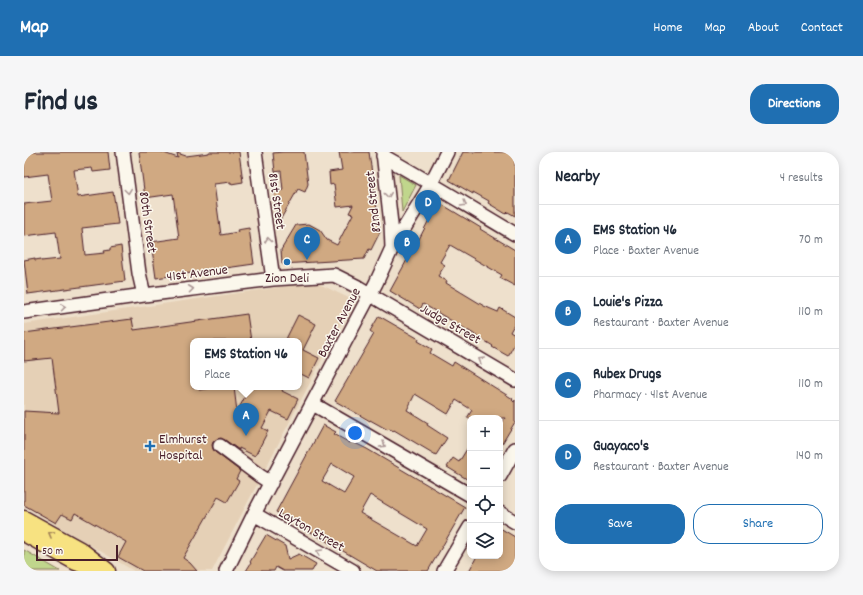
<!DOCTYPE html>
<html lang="en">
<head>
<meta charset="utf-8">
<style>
  body { margin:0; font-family:Dekko,sans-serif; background:#f6f6f7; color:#1f2937 }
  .controls { position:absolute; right:12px; bottom:12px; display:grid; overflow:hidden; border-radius:8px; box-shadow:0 2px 10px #0003 }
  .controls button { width:36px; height:36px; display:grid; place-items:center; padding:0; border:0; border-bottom:1px solid #e0e1e3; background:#fff; color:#1f2937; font:20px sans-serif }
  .scale { position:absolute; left:12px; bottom:10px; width:82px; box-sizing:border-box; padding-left:4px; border:2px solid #4a1f2b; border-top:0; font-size:11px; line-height:14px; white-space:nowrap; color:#4a1f2b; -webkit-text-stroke:3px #fbf7ec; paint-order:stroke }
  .you { position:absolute; left:331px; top:281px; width:14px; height:14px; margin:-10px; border:3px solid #fff; border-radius:50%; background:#1a73e8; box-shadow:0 0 0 6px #1a73e833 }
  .badge { display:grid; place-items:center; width:26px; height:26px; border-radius:50%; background:#1f6fb2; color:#fff; font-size:13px; font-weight:700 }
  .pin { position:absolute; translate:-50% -33px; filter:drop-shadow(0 1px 2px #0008) }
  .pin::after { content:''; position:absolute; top:21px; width:14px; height:12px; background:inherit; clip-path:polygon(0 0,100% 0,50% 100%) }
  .popup { position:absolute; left:166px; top:186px; width:112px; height:52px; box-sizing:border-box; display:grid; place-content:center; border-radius:8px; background:#fff; filter:drop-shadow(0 1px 3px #0005); font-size:13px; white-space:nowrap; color:#747a83 }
  .popup b { font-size:15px; color:#1f2937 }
  .popup::after { content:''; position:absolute; left:50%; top:100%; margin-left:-8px; border:8px solid transparent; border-top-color:#fff }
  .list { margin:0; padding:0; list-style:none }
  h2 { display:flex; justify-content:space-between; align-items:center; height:52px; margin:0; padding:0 16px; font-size:17px }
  h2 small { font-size:13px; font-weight:400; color:#747a83 }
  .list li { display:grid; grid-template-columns:26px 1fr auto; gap:12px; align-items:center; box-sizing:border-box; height:72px; padding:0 16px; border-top:1px solid #e0e1e3 }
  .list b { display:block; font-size:15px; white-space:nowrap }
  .list p { margin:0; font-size:13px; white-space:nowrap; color:#747a83 }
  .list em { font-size:13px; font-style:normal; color:#747a83 }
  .actions { display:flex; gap:8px; padding:12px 16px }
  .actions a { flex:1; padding:9px 0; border:1px solid #1f6fb2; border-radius:16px; text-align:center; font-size:14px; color:#1f6fb2 }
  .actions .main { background:#1f6fb2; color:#fff }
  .icon { flex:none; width:22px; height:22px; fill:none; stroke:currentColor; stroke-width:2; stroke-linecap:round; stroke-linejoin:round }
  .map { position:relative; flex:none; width:491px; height:419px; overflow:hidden; border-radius:16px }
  header { display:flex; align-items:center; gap:24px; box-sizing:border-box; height:56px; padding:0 20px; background:#1f6fb2; color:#fff }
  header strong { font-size:19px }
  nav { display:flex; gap:22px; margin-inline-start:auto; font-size:14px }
  .intro { display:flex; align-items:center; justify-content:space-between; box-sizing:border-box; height:96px; padding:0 24px }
  h1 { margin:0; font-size:28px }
  .button { padding:10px 18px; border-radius:16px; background:#1f6fb2; color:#fff; font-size:14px; font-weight:700 }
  main { display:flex; gap:24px; padding:0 24px }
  aside { flex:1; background:#fff; border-radius:16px; box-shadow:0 2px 10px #0003 }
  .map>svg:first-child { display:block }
</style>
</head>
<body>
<header>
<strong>Map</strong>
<nav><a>Home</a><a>Map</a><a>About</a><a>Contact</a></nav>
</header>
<div class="intro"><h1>Find us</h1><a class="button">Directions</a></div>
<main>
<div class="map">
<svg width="491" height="419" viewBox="0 0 491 419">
  <rect width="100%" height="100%" fill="#eee0cc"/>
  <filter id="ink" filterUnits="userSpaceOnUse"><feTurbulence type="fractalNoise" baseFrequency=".025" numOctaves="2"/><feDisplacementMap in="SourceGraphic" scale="8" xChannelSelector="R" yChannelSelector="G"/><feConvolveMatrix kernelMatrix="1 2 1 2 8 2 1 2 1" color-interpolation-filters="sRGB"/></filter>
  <g filter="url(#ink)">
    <path fill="#e5d0b6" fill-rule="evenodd" d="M 291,130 L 329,148 L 188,419 L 110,419 L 0,354 L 0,172 ZM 169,189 L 275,189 L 275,235 L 169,235 Z"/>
    <path fill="#c0d68c" stroke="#857a5c" d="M 375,23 L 392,33 L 378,60 Z
      M 0,398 L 36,419 L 0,419 Z"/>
    <path fill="#d0a982" stroke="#4a1f2b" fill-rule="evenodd" d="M 0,0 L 84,0 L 86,18 L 69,20 L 68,16 L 50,18 L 54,45 L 89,40 L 92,58 L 94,72 L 58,76 L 61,103 L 81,101 L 80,99 L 86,98 L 86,96 L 97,94 L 101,129 L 4,142 L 0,108 L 11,106 L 11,108 L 17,107 L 17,109 L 36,107 L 32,80 L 0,84 L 0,52 L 28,49 L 24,22 L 0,25 Z
      M 115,0 L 137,0 L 154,6 L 153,1 L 162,4 L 185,1 L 185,0 L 215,0 L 219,30 L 207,32 L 207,30 L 190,32 L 197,83 L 214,80 L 213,78 L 225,76 L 230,112 L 132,126 L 127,90 L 155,86 L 151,57 L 149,42 L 121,46 Z
      M 259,0 L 280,0 L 284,32 L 281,40 L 274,37 L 255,70 L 250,40 L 259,38 L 257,19 L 251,20 L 249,1 Z
      M 315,0 L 345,0 L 356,80 L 347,98 L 345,97 L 340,107 L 258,112 L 257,98 L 272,73 L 285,72 L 296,78 L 303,88 L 313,93 L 329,62 L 325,61 L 329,53 L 313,55 L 310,32 L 306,33 L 305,20 L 318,18 Z
      M 439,0 L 485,0 L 491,4 L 491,64 L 484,60 L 482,62 L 464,51 L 465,49 L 449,40 L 449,42 L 425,28 Z
      M 414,50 L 457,76 L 456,77 L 491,98 L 491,134 L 476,126 L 478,123 L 426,93 L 416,110 L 421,113 L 414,124 L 423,129 L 422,131 L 460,154 L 474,160 L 476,156 L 491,165 L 491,171 L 486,180 L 491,183 L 491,191 L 484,204 L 468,195 L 469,194 L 445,179 L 399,152 L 396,157 L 366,139 L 390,95 L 391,95 L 409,60 L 409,59 Z
      M 223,162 L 227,189 L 169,189 L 169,235 L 175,235 L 175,238 L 195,235 L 210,235 L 213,260 L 226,235 L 260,235 L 258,239 L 274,247 L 264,267 L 247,259 L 238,276 L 244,279 L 231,304 L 215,296 L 215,298 L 201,288 L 197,286 L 193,287 L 189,290 L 188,293 L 189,297 L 191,300 L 216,319 L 212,327 L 215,329 L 203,350 L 194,345 L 159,406 L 166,411 L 173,419 L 119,419 L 94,405 L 102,390 L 51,361 L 48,367 L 38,362 L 32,371 L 0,353 L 0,259 L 35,261 L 28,206 L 0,209 L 0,181 L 108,167 L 110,178 Z
      M 274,163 L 292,172 L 279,198 L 295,206 L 285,226 L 275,221 L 275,189 L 261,189 Z
      M 355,164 L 395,187 L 394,189 L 408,197 L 406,201 L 428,214 L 430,210 L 489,247 L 488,248 L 490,250 L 491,248 L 491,270 L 476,295 L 476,274 L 481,266 L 443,266 L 448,258 L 432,248 L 424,262 L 391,242 L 383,258 L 404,271 L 403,273 L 423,286 L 412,303 L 370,278 L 370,279 L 365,277 L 364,278 L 346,268 L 346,269 L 311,249 L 350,182 L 346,179 Z
      M 299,273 L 312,280 L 310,282 L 326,291 L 327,289 L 343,297 L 441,355 L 404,419 L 353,419 L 297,386 L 276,374 L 277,373 L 252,360 ZM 308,312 L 330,325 L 320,342 L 298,329 ZM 346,343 L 403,377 L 393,394 L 336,361 Z
      M 446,292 L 446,329 L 423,315 L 429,306 L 435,310 Z
      M 476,376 L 491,385 L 491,419 L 445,419 L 453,404 L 476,404 Z
      M 242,383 L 261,394 L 264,407 L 275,402 L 292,412 L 288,419 L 259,419 L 252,415 L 250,419 L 222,419 L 227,411 L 226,410 Z"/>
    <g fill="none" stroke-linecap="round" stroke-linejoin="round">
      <defs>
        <path id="minor" d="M 99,0 L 115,121 L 120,143
          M 231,0 L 249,127
          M 359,0 L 367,72 L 368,96
          M 359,4 C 404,29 447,56 491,82
          M 0,160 L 120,143 L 249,127 L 310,123 L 334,135 L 357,149 L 491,228
          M 289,252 L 446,343
          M 196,294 L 236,324 L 247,331
          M 476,324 L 491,297
          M 476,361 L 491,370
          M 230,362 L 329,419
          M 202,419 L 230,362 L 352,131 L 368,96 L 403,39 L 423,0
          M 420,419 L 446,375"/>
        <path id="major" d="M 0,367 L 56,398 L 83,419
          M 0,381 L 52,410 L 75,418"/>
      </defs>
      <use href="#minor" stroke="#4a1f2b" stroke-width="16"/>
      <use href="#major" stroke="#4a1f2b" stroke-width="19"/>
      <use href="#minor" stroke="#fbf7ec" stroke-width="13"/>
      <use href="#major" stroke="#f7e281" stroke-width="16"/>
    </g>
    <defs><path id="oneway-chevron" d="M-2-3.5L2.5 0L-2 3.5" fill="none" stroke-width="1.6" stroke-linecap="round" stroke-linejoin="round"/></defs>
    <g stroke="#ab9695">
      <use href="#oneway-chevron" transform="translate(104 39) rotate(82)"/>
      <use href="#oneway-chevron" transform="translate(364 43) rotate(83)"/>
      <use href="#oneway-chevron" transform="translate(440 52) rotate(31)"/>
      <use href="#oneway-chevron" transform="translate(244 88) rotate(-98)"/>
      <use href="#oneway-chevron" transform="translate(167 137) rotate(-7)"/>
      <use href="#oneway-chevron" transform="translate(39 155) rotate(-8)"/>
      <use href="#oneway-chevron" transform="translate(457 208) rotate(-150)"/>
      <use href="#oneway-chevron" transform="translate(359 293) rotate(30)"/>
      <use href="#oneway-chevron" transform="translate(295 400) rotate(-150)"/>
    </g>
    <use stroke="#a08056" href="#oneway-chevron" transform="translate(27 382) rotate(-151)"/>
  </g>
  <g fill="#1f6fb2" stroke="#fbf7ec" stroke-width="1.5">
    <circle cx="263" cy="110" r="4"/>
    <path d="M124 288h4v4h4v4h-4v4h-4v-4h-4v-4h4z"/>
  </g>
  <g text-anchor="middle" stroke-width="3" stroke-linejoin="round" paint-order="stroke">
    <g font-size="14" fill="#4a1f2b" stroke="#fbf7ec">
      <text transform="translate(254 49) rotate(82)" y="5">81st Street</text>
      <text transform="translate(348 50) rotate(-96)" y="5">82nd Street</text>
      <text transform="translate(125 70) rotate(82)" y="5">80th Street</text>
      <text transform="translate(173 120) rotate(-7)" y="5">41st Avenue</text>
      <text transform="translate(314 170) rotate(-62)" y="5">Baxter Avenue</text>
      <text transform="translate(427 171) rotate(30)" y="5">Judge Street</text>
      <text transform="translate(288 377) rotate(30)" y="5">Layton Street</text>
    </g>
    <g font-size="14" fill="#4a1f2b" stroke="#fbf7ec">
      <text x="263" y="130">Zion Deli</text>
      <text x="135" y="291" text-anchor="start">Elmhurst<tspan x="135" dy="16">Hospital</tspan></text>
    </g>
  </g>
</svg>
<div class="controls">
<button>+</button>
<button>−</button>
<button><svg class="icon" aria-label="locate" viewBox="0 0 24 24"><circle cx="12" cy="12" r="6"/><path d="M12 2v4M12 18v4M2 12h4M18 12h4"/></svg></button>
<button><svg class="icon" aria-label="layers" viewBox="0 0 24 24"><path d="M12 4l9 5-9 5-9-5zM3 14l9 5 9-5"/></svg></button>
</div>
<div class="scale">50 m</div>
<div class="you"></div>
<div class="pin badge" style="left:222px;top:284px">A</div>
<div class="popup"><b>EMS Station 46</b>Place</div>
<div class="pin badge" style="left:383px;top:111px">B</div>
<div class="pin badge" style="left:283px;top:108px">C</div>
<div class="pin badge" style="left:404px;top:71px">D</div>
</div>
<aside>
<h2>Nearby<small>4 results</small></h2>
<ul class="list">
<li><span class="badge">A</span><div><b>EMS Station 46</b><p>Place · Baxter Avenue</p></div><em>70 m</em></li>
<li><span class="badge">B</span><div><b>Louie's Pizza</b><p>Restaurant · Baxter Avenue</p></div><em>110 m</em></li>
<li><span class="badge">C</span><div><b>Rubex Drugs</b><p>Pharmacy · 41st Avenue</p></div><em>110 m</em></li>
<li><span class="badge">D</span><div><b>Guayaco's</b><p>Restaurant · Baxter Avenue</p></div><em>140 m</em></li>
</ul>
<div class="actions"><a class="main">Save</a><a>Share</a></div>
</aside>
</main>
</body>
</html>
